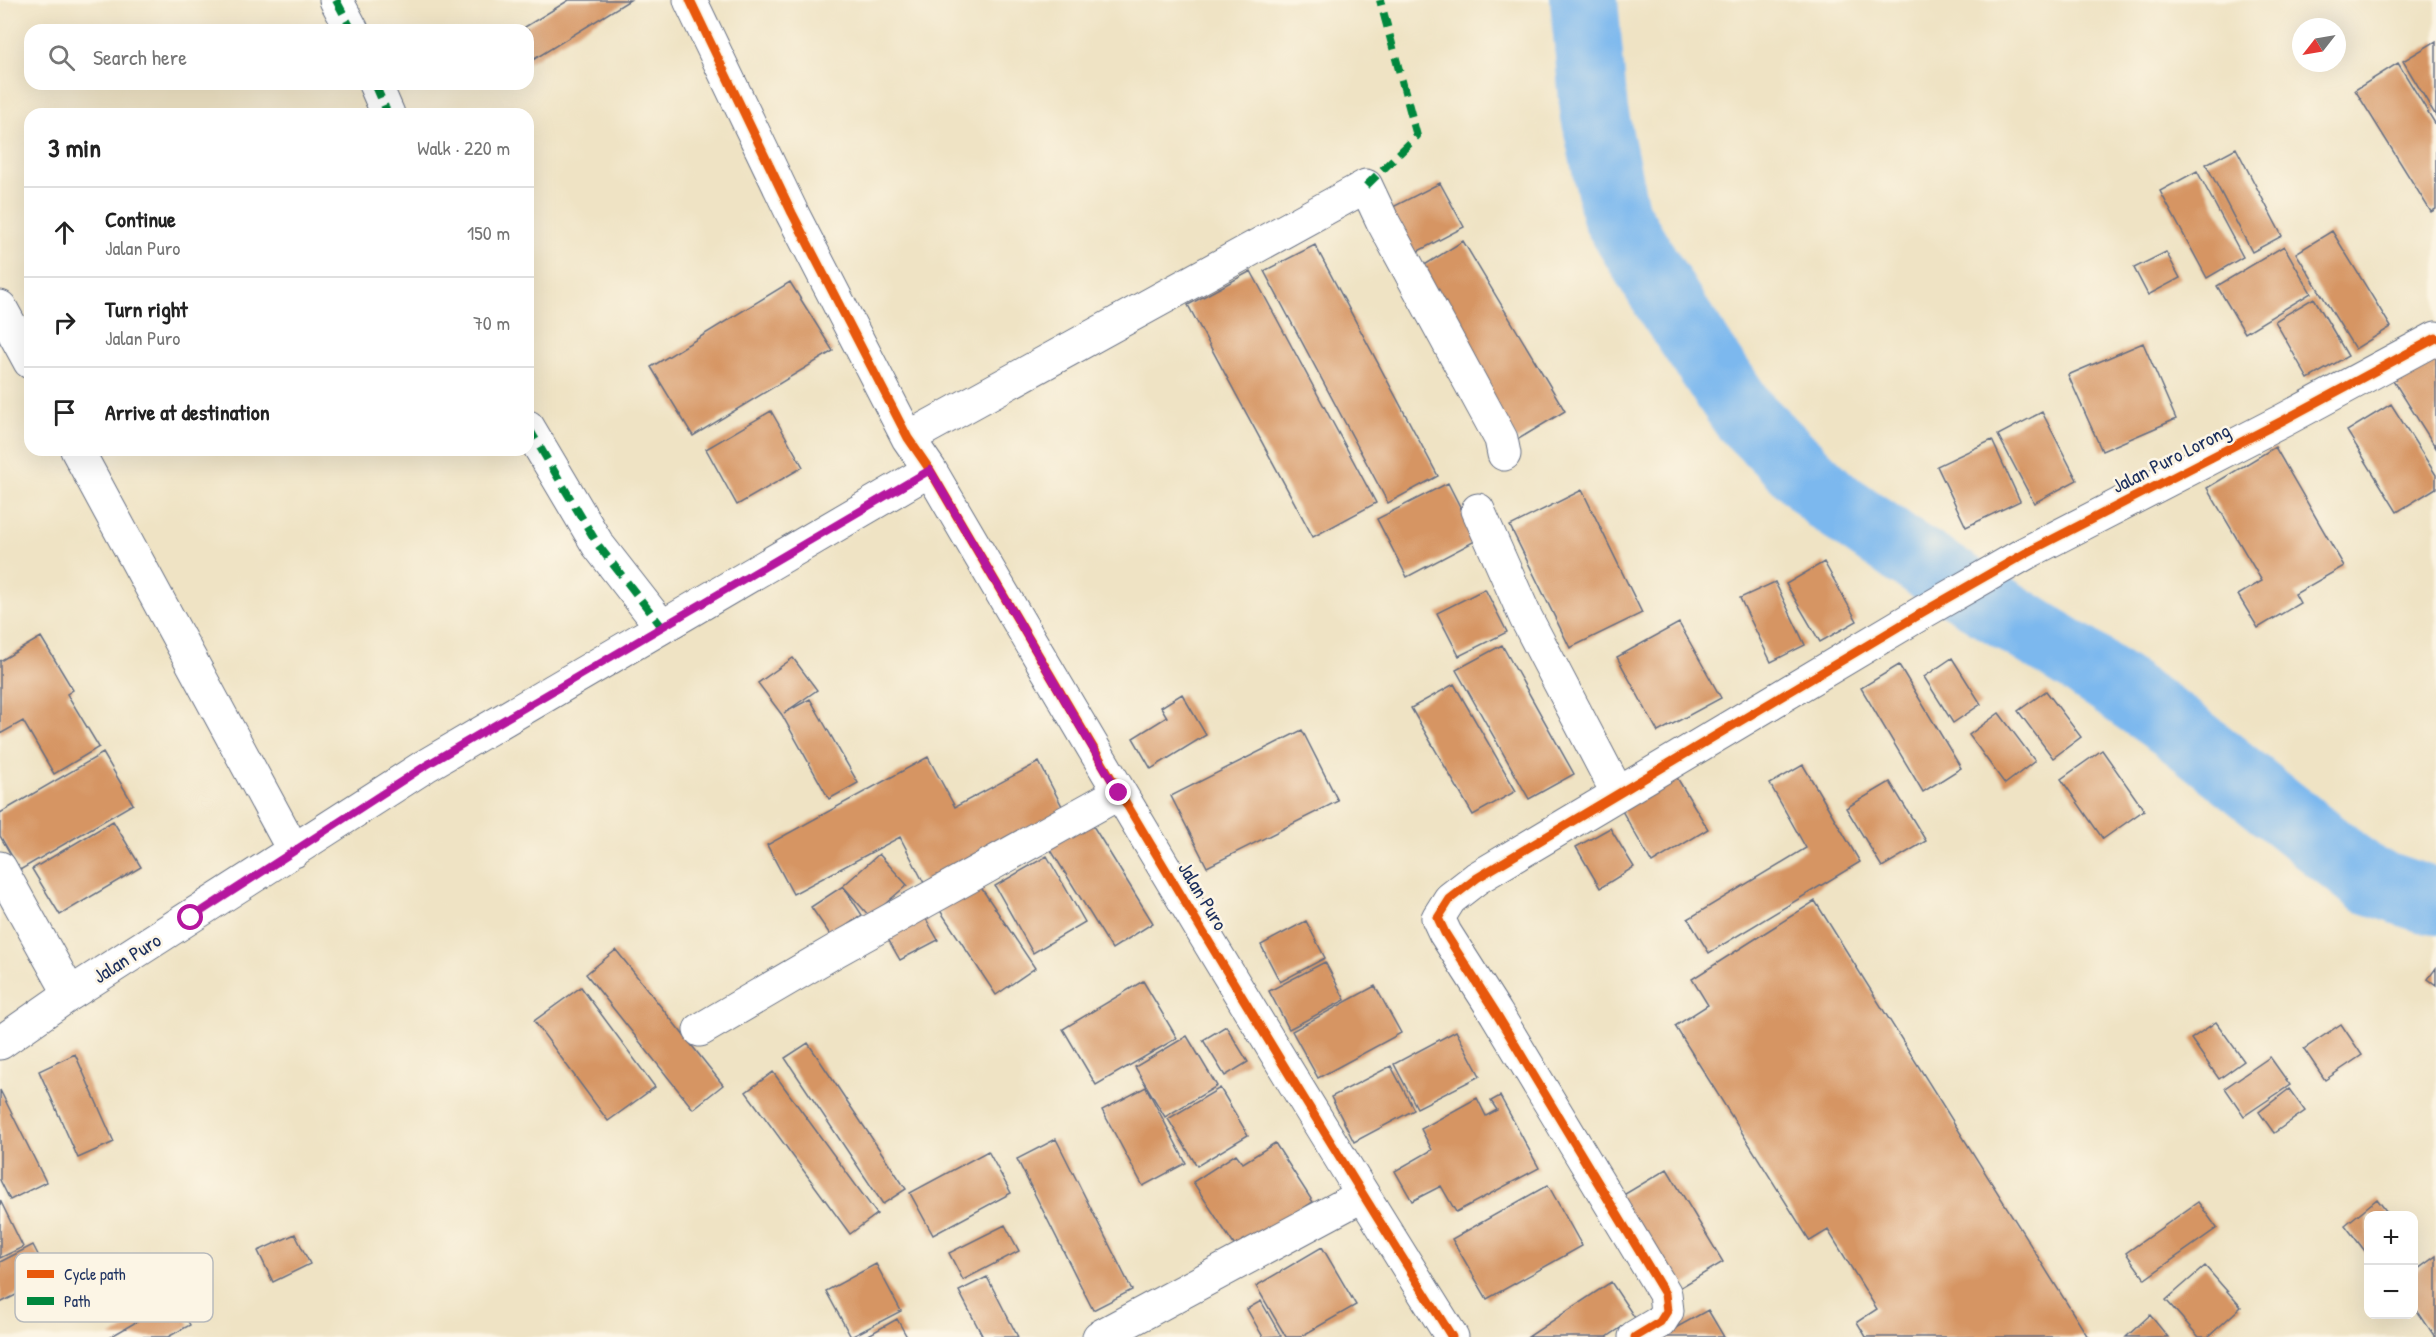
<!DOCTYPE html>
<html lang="en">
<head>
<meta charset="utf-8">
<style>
  body { margin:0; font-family:"Patrick Hand",sans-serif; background:#f2f2f2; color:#222 }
  .controls { position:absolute; right:18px; bottom:18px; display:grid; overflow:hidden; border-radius:12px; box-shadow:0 6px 24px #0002 }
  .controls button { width:54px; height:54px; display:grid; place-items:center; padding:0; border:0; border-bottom:2px solid #e0e0e0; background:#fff; color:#222; font:30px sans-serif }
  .compass { position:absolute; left:2292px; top:18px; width:54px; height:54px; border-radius:50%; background:#fff; box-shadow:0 6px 24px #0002; rotate:239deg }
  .stop { position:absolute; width:18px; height:18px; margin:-14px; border:4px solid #b5179e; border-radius:50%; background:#fff }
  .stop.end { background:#b5179e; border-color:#fff; box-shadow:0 2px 6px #0008 }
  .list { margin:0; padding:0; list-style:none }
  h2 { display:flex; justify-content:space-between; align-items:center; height:78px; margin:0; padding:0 24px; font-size:26px }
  h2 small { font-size:20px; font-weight:400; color:#767676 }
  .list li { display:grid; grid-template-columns:39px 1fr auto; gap:18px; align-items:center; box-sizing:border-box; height:90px; padding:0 24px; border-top:2px solid #e0e0e0 }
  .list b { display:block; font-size:22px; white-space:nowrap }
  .list p { margin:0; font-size:20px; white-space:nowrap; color:#767676 }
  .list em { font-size:20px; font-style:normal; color:#767676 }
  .icon { flex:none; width:33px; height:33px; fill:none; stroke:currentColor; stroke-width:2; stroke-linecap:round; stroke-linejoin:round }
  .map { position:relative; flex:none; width:2436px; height:1337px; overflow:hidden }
  .search { position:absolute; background:#fff; box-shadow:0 6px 24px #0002; left:24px; top:24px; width:510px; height:66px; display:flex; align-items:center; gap:15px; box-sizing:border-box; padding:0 21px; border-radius:18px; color:#767676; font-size:22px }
  .panel { position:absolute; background:#fff; box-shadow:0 6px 24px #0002; left:24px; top:108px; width:510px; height:348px; border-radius:18px }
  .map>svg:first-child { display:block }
</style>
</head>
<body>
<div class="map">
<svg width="2436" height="1337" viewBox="0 0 2436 1337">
  <rect width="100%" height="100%" fill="#fcf5e5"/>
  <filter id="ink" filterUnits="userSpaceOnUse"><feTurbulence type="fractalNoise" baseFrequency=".0167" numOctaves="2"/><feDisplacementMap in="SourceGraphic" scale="12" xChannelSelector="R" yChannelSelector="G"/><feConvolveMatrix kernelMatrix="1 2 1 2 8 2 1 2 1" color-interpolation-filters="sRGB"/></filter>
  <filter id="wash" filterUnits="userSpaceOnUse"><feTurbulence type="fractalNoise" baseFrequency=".008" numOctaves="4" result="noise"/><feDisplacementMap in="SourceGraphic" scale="24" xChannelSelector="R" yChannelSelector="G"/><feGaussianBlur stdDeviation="1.35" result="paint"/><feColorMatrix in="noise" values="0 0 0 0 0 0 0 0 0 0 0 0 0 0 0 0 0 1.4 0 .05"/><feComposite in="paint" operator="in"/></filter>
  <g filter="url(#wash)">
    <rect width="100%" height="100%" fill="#efe3c4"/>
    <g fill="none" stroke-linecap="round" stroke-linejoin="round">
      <path stroke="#7cb8ee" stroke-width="68" d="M 1584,0 L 1594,111 L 1616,216 L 1673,310 L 1744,415 L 1829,499 L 1905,552 L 2079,660 L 2173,725 L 2368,880 L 2425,899 L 2436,900"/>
    </g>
    <g id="blocks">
      <path fill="#d69563" d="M 569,0 L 630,0 L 528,63 L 528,30 L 520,30 Z
        M 2436,41 L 2436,116 L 2403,61 Z
        M 2398,63 L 2436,125 L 2436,209 L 2431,212 L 2355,90 Z
        M 2236,148 L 2282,236 L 2252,252 L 2206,164 Z
        M 2197,171 L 2243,257 L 2207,278 L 2160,191 Z
        M 1440,183 L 1464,227 L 1411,255 L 1387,210 Z
        M 2332,231 L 2391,327 L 2355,349 L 2296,253 Z
        M 1463,241 L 1565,411 L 1517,440 L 1415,271 Z
        M 1315,245 L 1438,476 L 1388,503 L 1264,271 Z
        M 2284,246 L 2311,293 L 2245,333 L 2217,286 Z
        M 2166,252 L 2180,278 L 2148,295 L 2134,268 Z
        M 1251,271 L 1376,503 L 1313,537 L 1188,305 Z
        M 790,282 L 833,351 L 693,436 L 651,367 Z
        M 2314,298 L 2348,356 L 2308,379 L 2275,321 Z
        M 2143,343 L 2176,419 L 2102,451 L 2068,375 Z
        M 2436,353 L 2436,448 L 2393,380 Z
        M 2391,404 L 2436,475 L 2436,488 L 2397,512 L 2347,431 Z
        M 771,411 L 803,467 L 737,505 L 706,449 Z
        M 2042,412 L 2077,480 L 2034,503 L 1998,435 Z
        M 1992,440 L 2020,501 L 1966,527 L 1937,466 Z
        M 2275,447 L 2344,566 L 2295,594 L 2300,603 L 2258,628 L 2238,595 L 2262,581 L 2207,488 Z
        M 1448,483 L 1477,540 L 1407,577 L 1377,519 Z
        M 1582,490 L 1642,613 L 1570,648 L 1510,526 Z
        M 1824,562 L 1857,621 L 1820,642 L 1786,584 Z
        M 1775,582 L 1805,645 L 1771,662 L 1740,598 Z
        M 1485,589 L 1507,632 L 1459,656 L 1437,613 Z
        M 1679,623 L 1721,698 L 1658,732 L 1617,657 Z
        M 41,637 L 73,690 L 67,694 L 99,747 L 54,774 L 23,721 L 0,734 L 0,661 Z
        M 1502,645 L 1574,774 L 1529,799 L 1456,670 Z
        M 793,658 L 817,690 L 784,713 L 810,699 L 858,783 L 829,799 L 782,715 L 758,683 Z
        M 1952,658 L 1981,704 L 1953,723 L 1924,677 Z
        M 1899,665 L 1961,768 L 1923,792 L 1861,688 Z
        M 1454,684 L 1516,791 L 1473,815 L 1411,708 Z
        M 2046,691 L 2081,737 L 2053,758 L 2018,711 Z
        M 1182,694 L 1206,735 L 1151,769 L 1133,738 L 1167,717 L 1161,707 Z
        M 1999,713 L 2035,761 L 2005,784 L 1969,735 Z
        M 1302,730 L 1338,801 L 1207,867 L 1171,796 Z
        M 2102,750 L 2144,810 L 2103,839 L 2061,779 Z
        M 103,753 L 133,804 L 20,870 L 0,836 L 0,813 Z
        M 928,757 L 955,807 L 1039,762 L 1064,810 L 925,885 L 900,837 L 793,894 L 767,845 Z
        M 1803,765 L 1860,862 L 1709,953 L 1688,919 L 1806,848 L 1770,784 Z
        M 1676,776 L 1708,829 L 1652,863 L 1621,809 Z
        M 1890,782 L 1926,841 L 1882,867 L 1846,808 Z
        M 113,821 L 141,867 L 60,915 L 32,869 Z
        M 1090,821 L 1153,923 L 1112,949 L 1049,847 Z
        M 1610,828 L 1634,867 L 1600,888 L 1576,847 Z
        M 879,854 L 907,885 L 870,917 L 843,886 Z
        M 1047,856 L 1085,922 L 1033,953 L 995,886 Z
        M 978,883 L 1035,968 L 996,995 L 939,909 Z
        M 843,886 L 862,915 L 831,936 L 811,907 Z
        M 1815,901 L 2088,1337 L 1866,1337 L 1857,1322 L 1877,1309 L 1828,1230 L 1810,1241 L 1675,1026 L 1708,1005 L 1692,979 Z
        M 922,912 L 938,940 L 900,960 L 884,932 Z
        M 1306,921 L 1325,958 L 1280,982 L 1261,945 Z
        M 616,950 L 723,1085 L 693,1109 L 586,974 Z
        M 1325,962 L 1345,1000 L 1289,1029 L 1269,991 Z
        M 2436,968 L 2436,985 L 2428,979 Z
        M 1143,981 L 1177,1038 L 1096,1085 L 1063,1029 Z
        M 1375,986 L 1401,1033 L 1318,1078 L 1292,1031 Z
        M 581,987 L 655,1087 L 608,1121 L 534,1021 Z
        M 2216,1022 L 2244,1061 L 2219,1079 L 2191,1039 Z
        M 2341,1024 L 2362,1055 L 2325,1080 L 2304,1049 Z
        M 1226,1026 L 1248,1062 L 1225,1076 L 1203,1040 Z
        M 1456,1031 L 1480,1076 L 1417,1108 L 1394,1064 Z
        M 1187,1036 L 1217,1086 L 1165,1117 L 1135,1067 Z
        M 808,1043 L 906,1189 L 883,1204 L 785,1058 Z
        M 75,1054 L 114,1142 L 78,1158 L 39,1071 Z
        M 2270,1057 L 2290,1085 L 2244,1116 L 2225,1088 Z
        M 1391,1066 L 1414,1110 L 1354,1142 L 1331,1097 Z
        M 773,1072 L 877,1214 L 850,1234 L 746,1092 Z
        M 1146,1087 L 1186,1163 L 1143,1186 L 1102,1110 Z
        M 1220,1088 L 1248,1135 L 1197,1166 L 1168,1119 Z
        M 2289,1089 L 2305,1111 L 2274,1133 L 2259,1112 Z
        M 0,1090 L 46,1182 L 10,1200 L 0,1180 Z
        M 1500,1096 L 1539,1168 L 1456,1212 L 1441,1186 L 1412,1201 L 1395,1171 L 1432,1150 L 1421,1129 L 1477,1098 L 1486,1116 L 1497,1110 L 1491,1101 Z
        M 1056,1139 L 1132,1290 L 1093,1310 L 1017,1159 Z
        M 1275,1143 L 1313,1202 L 1238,1251 L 1193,1182 L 1236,1154 L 1243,1163 Z
        M 988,1151 L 1011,1193 L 933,1235 L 910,1193 Z
        M 1667,1169 L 1723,1262 L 1671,1293 L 1615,1200 Z
        M 1548,1185 L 1582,1246 L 1487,1299 L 1452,1239 Z
        M 2377,1199 L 2390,1216 L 2368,1216 L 2368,1255 L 2345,1225 Z
        M 0,1200 L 23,1247 L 0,1258 Z
        M 2198,1202 L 2217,1228 L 2145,1279 L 2126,1253 Z
        M 1005,1225 L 1019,1251 L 963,1280 L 949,1253 Z
        M 295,1234 L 310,1264 L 273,1282 L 258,1251 Z
        M 33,1245 L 50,1278 L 0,1303 L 0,1262 Z
        M 1322,1247 L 1356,1305 L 1300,1337 L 1286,1337 L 1256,1286 Z
        M 2436,1256 L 2436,1337 L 2435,1337 L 2414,1306 L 2414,1272 Z
        M 876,1264 L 901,1311 L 851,1337 L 826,1291 Z
        M 2205,1266 L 2241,1307 L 2208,1337 L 2199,1337 L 2166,1300 Z
        M 987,1277 L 1018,1337 L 983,1337 L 959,1291 Z
        M 1611,1282 L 1635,1318 L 1607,1337 L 1528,1337 Z
        M 176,1299 L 190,1325 L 168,1337 L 110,1337 Z
        M 1261,1301 L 1281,1336 L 1263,1337 L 1247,1309 Z
        M 1708,1310 L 1724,1337 L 1659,1337 Z
        M 2150,1315 L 2168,1337 L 2126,1337 Z
        M 897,1319 L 907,1337 L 865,1337 Z"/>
    </g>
  </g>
  <g filter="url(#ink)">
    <use href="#blocks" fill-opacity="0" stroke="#656e82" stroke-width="1.5"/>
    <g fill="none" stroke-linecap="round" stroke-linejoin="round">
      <defs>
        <path id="street" d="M 336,0 L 352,30
          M 690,0 L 792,213 L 908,438 L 930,470 C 1100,761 1272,1052 1452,1337
          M 375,84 L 388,114
          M 0,307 L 30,362
          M 528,427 L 598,545 L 662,627
          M 908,438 L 1366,186 L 1382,220 L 1501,439 L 1504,454
          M 77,450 L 294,851
          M 1478,510 L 1526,618 L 1618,794
          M 0,868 L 70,994
          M 700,1030 L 835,951 L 1119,793
          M 0,1043 L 70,994 L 425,766 L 930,470
          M 1099,1337 L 1363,1195
          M 1635,1337 L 1660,1322 L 1667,1311 L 1665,1294 L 1496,1013 L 1445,933 L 1438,918 L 1450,899 L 1477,878 L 1923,612 L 2026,553 L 2284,420 L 2436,338"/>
      </defs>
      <use href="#street" stroke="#656e82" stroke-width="35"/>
      <use href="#street" stroke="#fff" stroke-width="33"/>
      <path stroke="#00873e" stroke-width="8" stroke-dasharray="15 8" stroke-linecap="butt" d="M 336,0 L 352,30
        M 375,84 L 388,114
        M 1366,186 L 1417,136 L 1380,0
        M 528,427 L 598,545 L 662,627"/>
      <defs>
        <path id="cycleway" d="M 690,0 L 792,213 L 908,438 L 930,470 C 1100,761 1272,1052 1452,1337
          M 1635,1337 L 1660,1322 L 1667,1311 L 1665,1294 L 1496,1013 L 1445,933 L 1438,918 L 1450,899 L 1477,878 L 1923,612 L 2026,553 L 2284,420 L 2436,338"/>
      </defs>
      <use href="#cycleway" stroke="#fcf5e5" stroke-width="13"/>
      <use href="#cycleway" stroke="#e8590c" stroke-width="9"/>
    </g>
  </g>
  <g fill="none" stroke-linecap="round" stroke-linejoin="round" filter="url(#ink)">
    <path stroke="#b5179e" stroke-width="8" d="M 191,918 L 425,766 L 930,470 L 1119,793"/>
  </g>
  <g text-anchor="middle" stroke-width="5" stroke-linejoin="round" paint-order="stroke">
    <g font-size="20" fill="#1b2f5e" stroke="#fcf5e5">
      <text transform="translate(2171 458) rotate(-27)" y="7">Jalan Puro Lorong</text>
      <text transform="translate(1203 896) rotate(59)" y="7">Jalan Puro</text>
      <text transform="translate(127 958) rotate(-32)" y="7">Jalan Puro</text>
    </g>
  </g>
  <rect x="15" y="1253" width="198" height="69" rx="9" fill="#fcf5e5" stroke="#b8babc" stroke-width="1.5"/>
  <rect x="27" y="1270" width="27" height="8" fill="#e8590c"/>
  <rect x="27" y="1297" width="27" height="8" fill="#00873e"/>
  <g font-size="16" fill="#1b2f5e">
    <text x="64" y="1280">Cycle path</text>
    <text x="64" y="1307">Path</text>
  </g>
</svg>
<div class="controls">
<button>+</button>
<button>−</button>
</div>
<svg class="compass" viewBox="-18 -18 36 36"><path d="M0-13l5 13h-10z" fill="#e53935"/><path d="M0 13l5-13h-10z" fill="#767676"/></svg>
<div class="stop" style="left:191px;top:918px"></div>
<div class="stop end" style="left:1119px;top:793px"></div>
<div class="search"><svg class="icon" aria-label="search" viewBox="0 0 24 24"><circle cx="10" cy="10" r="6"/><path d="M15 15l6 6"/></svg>Search here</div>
<section class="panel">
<h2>3 min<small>Walk · 220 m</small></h2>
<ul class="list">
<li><svg class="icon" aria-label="ahead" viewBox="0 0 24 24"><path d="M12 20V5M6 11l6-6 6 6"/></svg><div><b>Continue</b><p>Jalan Puro</p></div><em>150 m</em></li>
<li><svg class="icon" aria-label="right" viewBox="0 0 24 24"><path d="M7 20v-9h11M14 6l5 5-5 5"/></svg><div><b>Turn right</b><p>Jalan Puro</p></div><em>70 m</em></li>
<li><svg class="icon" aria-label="arrive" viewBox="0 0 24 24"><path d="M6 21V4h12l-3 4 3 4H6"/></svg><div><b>Arrive at destination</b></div></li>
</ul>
</section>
</div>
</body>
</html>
